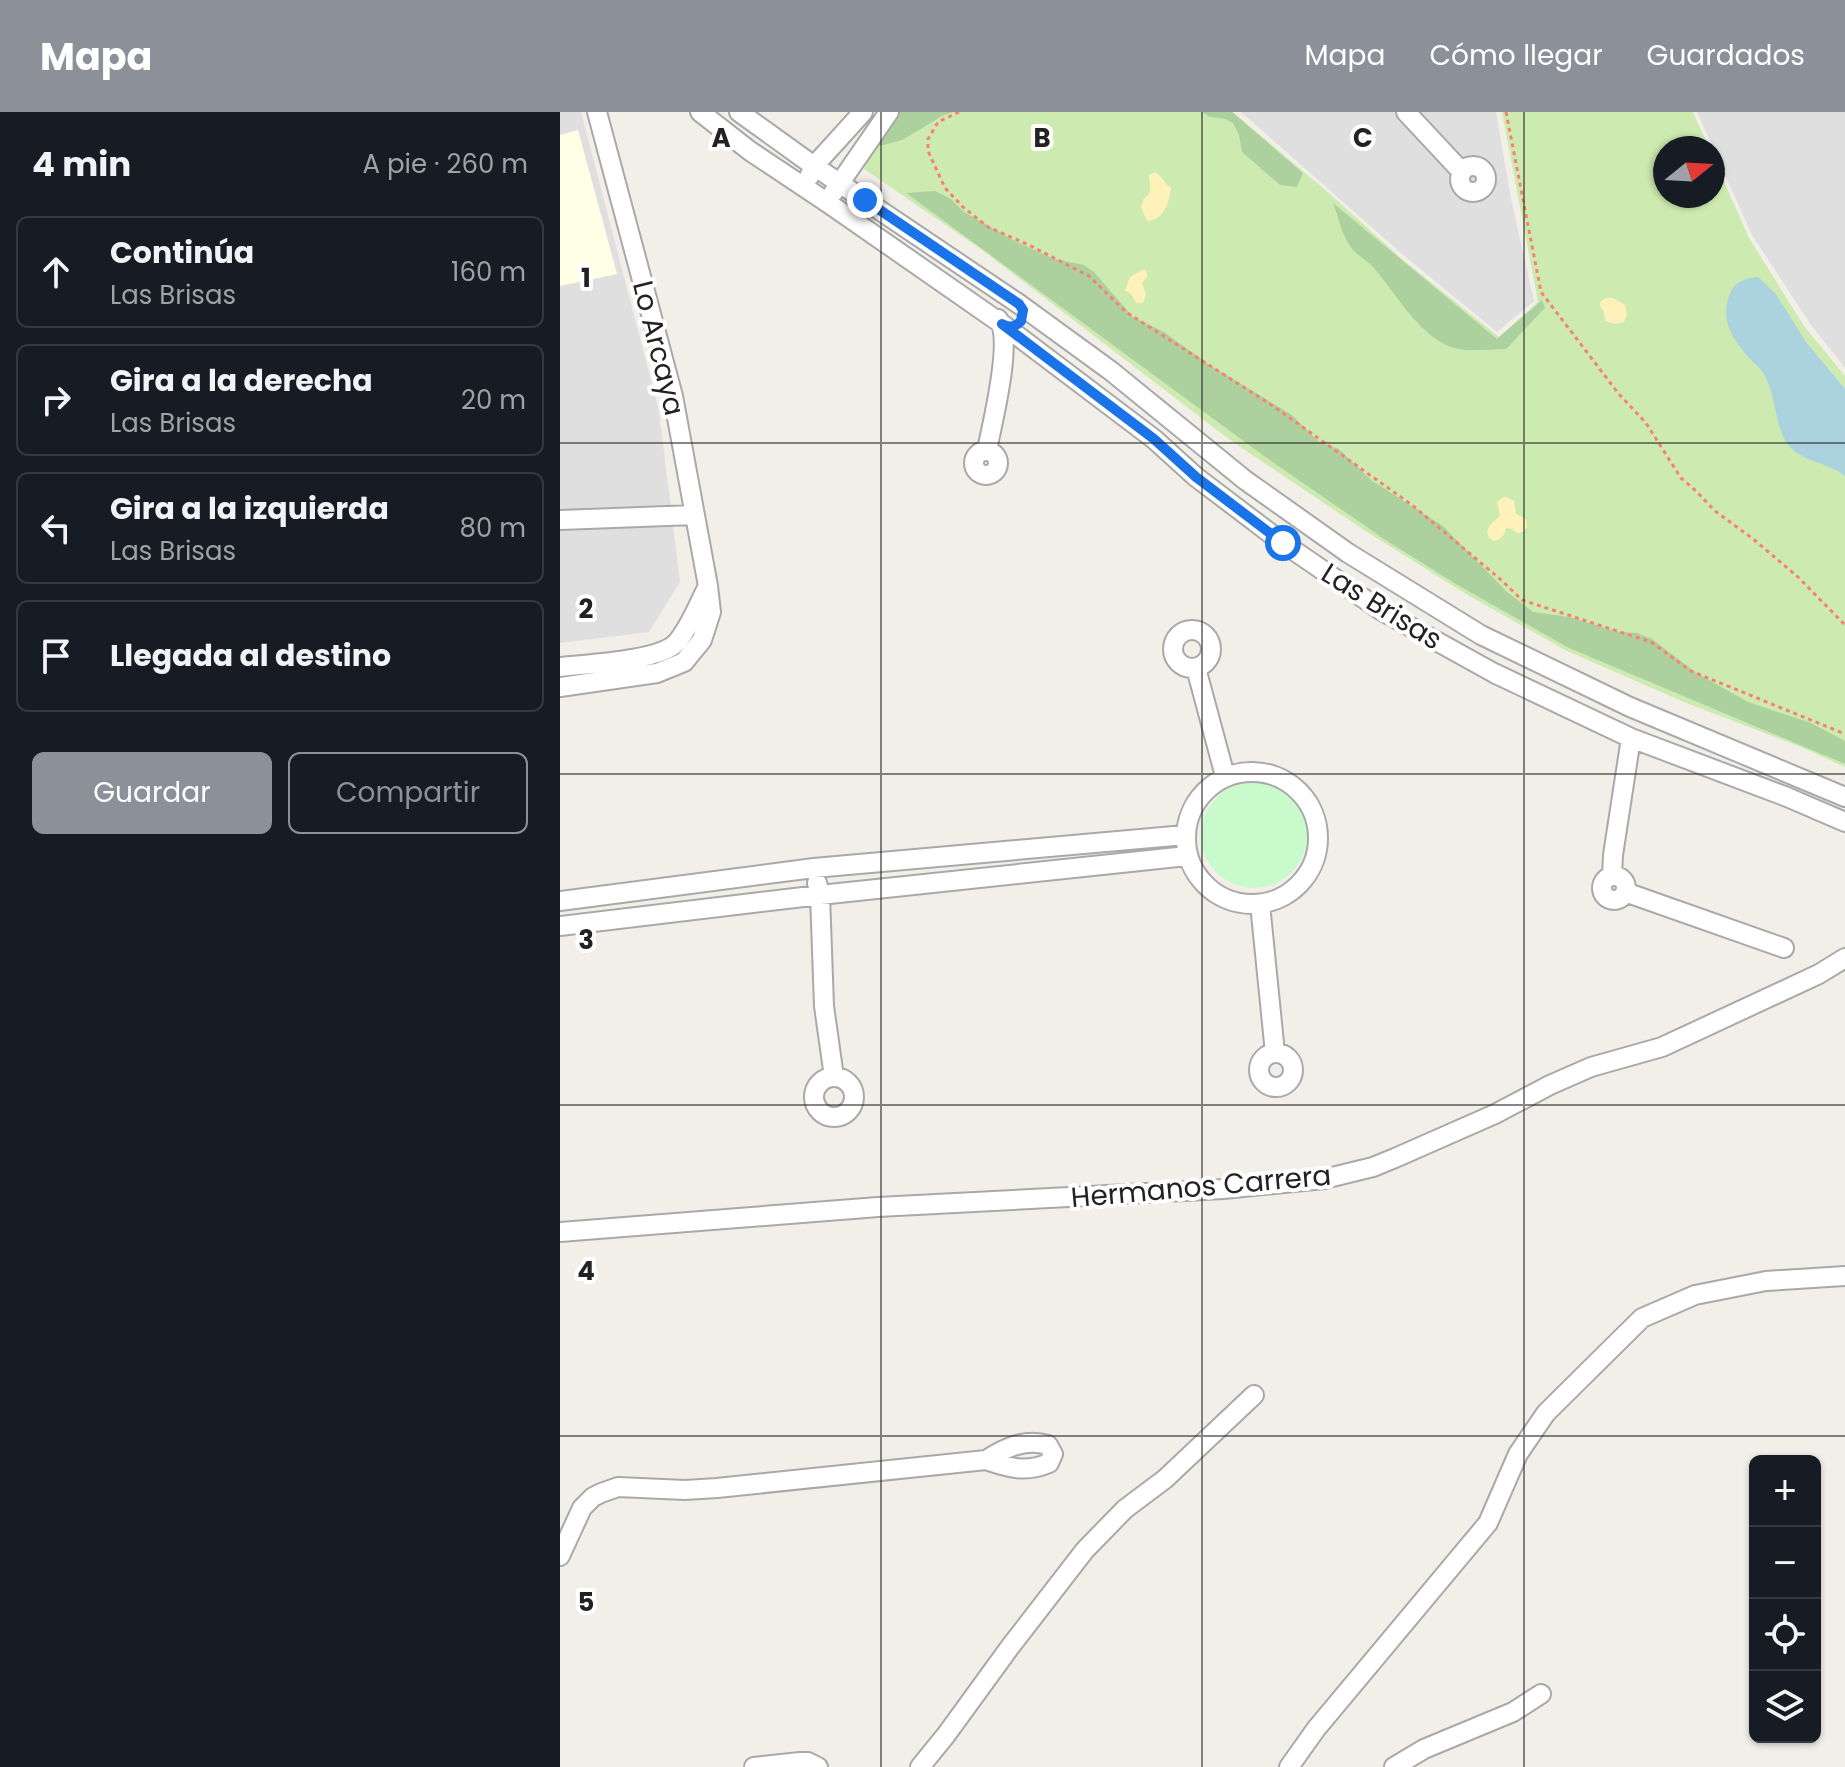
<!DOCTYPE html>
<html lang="es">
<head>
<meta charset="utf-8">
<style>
  body { margin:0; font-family:Poppins,sans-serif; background:#242831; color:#f1f3f6 }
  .controls { position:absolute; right:24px; bottom:24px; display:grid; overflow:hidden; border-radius:12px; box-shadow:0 2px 6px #0004 }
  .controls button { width:72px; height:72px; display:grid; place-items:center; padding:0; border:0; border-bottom:2px solid #363941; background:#171b24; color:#f1f3f6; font:40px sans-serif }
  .compass { position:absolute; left:1093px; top:24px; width:72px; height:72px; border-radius:50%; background:#171b24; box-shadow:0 2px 6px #0004; rotate:72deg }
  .stop { position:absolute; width:24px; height:24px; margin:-18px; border:6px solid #1a73e8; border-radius:50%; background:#fff }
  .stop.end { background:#1a73e8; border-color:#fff; box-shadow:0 2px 8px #0008 }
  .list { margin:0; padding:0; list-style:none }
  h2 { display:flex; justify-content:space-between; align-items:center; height:104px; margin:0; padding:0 32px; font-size:34px }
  h2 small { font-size:26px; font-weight:400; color:#9ea1a6 }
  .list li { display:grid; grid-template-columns:52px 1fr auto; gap:24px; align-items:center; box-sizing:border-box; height:112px; margin:0 16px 16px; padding:0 16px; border:2px solid #363941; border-radius:12px }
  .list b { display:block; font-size:30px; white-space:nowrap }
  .list p { margin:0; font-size:26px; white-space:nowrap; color:#9ea1a6 }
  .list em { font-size:26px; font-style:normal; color:#9ea1a6 }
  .actions { display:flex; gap:16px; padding:24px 32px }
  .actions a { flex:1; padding:18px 0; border:2px solid #8c9099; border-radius:12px; text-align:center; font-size:28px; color:#8c9099 }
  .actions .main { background:#8c9099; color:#fff }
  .icon { flex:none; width:44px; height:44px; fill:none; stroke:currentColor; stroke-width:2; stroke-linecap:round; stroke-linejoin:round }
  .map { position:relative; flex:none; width:1285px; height:1655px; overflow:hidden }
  header { display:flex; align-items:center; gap:48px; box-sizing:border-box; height:112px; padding:0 40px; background:#8c9099; color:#fff }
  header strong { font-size:38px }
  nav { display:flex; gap:44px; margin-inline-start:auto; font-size:28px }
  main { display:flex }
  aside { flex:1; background:#171b24 }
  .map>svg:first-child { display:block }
</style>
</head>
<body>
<header>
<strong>Mapa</strong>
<nav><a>Mapa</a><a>Cómo llegar</a><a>Guardados</a></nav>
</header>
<main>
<aside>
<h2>4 min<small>A pie · 260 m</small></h2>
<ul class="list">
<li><svg class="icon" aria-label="ahead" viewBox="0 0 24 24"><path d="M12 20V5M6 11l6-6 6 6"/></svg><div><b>Continúa</b><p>Las Brisas</p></div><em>160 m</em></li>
<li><svg class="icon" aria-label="right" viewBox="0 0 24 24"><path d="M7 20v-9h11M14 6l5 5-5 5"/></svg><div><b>Gira a la derecha</b><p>Las Brisas</p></div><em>20 m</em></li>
<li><svg class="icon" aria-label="left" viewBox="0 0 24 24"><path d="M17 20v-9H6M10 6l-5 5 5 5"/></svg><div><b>Gira a la izquierda</b><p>Las Brisas</p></div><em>80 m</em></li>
<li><svg class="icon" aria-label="arrive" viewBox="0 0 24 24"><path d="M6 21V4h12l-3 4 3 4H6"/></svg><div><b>Llegada al destino</b></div></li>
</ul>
<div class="actions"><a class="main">Guardar</a><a>Compartir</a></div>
</aside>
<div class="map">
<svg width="1285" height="1655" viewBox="0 0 1285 1655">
  <rect width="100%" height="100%" fill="#f2efe9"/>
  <path fill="#e0dfdf" d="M 0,0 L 21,0 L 99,299 L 120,470 L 89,520 L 0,531 Z
    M 681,0 L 936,0 L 951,87 L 974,189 L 937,220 L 842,142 Z
    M 1137,0 L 1285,0 L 1285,256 L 1251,213 L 1192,123 Z"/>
  <path fill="#ffffe5" d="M 18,18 L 57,162 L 0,174 L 0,23 Z"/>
  <path fill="#cdebb0" d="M 336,0 L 673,0 L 770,82 L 842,147 L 939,225 L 978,190 L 942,0 L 1133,0 L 1149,36 L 1105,36 L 1105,84 L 1153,84 L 1153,45 L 1189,126 L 1244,214 L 1285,264 L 1285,655 L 1241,635 L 1124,590 L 1005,538 L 906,482 L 807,420 L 670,328 L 422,138 L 304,57 L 314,33 Z"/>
  <path fill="#add19e" d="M 334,0 L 393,0 L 384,3 L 342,28 L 312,36 Z
    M 642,0 L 672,0 L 743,61 L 737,75 L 720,73 L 682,40 L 679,23 L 673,11 L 665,7 L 650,5 Z
    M 375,79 L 391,87 L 404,100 L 455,129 L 495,147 L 524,153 L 534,160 L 573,205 L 604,220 L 648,252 L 732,303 L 759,330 L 779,337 L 811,368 L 883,414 L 947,480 L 973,500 L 1010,505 L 1059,520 L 1077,521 L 1092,527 L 1135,560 L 1188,590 L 1251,611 L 1285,629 L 1285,652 L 1007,535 L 896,472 L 827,429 L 704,344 L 346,81 Z
    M 773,91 L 937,227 L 982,188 L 985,196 L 946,237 C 929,237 906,241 891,235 C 859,223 835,181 814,156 C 806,147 794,142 788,131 C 781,119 778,104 773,91 Z"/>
  <path fill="#fff1ba" d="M 595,60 C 602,64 604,71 611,76 C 609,91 604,108 587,109 L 581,95 L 584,86 C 594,81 589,73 589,63 Z
    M 582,158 L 586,158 L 587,164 L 582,171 L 586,182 L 583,191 L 576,191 L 572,183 L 565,178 L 570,165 Z
    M 1046,186 L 1053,186 L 1065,193 L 1067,202 L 1064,210 L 1056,212 L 1045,209 L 1044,200 L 1040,194 L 1040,190 Z
    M 946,385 L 954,389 L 956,402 L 966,407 L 967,415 L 963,420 L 957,421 L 952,417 L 946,416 C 944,424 942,427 934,429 L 929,426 L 927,419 L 930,413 L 940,404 L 937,390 L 942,386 Z"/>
  <path fill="#c8facc" d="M641 723a53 53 0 1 1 106 0a53 53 0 1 1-106 0Z"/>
  <path fill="#aad3df" d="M 1198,165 L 1216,182 L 1246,230 L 1285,277 L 1285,364 C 1269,351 1242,349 1230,335 C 1214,316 1217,286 1205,264 C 1203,259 1197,254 1193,250 C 1176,231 1159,211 1169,184 C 1173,171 1184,166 1198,165 Z"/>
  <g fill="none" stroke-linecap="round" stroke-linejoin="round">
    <defs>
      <path id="minor" d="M 140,0 L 190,39 L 268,91 L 442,212 L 594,327 L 636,365 L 723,431 L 822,499 L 934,561 L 1071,626 L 1227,685 L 1285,710
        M 179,0 L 254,54 L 459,192 L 551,259 L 685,368 L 788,441 L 921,523 L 1070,595 L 1285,685
        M 846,0 L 902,60
        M900 67a13 13 0 1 1 26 0a13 13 0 1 1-26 0Z
        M 249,65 L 254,54 L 303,0
        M 273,81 L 329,0
        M 427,338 C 432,312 454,227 438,207
        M414 351a12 12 0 1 1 24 0a12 12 0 1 1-24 0Z
        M 0,408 L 134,403
        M613 537a19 19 0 1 1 38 0a19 19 0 1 1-38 0Z
        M 0,555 C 26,552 101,549 117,530 C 130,515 138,493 148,474
        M 636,556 L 665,664
        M 0,575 L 97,561 L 124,550 L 142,528 L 151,500 L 148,474 L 113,284 L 37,0
        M626 726a66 66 0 1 1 132 0a66 66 0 1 1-132 0Z
        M1042 776a12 12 0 1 1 24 0a12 12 0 1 1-24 0Z
        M 1052,764 L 1053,743 L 1071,626
        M 257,771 L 260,783 L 264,894 L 274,965
        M 1065,780 L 1224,836
        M 0,789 L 254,756 L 625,723
        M 700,792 L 715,941
        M 0,814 L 260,783 L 627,744
        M699 958a17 17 0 1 1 34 0a17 17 0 1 1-34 0Z
        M254 985a20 20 0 1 1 40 0a20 20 0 1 1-40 0Z
        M 0,1120 L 318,1095 L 663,1077 L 764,1067 L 813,1055 L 835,1046 L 935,1002 L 990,973 L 1031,955 L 1102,935 L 1259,862 L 1285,846
        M 0,1444 L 22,1396 L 33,1385 L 41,1381 L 58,1375 L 125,1378 L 157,1376 L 426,1348 C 449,1356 466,1361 489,1351 L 493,1342 L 488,1333 C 465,1326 445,1336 426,1348
        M 194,1655 L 240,1650 L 248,1650 L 258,1655
        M 360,1655 L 386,1623 L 450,1535 L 525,1438 L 565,1397 L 605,1367 L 694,1283
        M 729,1655 L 756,1617 L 928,1411 L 958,1342 L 986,1301 L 1082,1206 L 1135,1183 L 1206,1169 L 1285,1164
        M 834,1655 L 864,1637 L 953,1600 L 981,1582"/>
    </defs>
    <use href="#minor" stroke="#a9a9a9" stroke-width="22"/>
    <path stroke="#fa8072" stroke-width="3" stroke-dasharray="4 4" stroke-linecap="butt" d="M 399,0 L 378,10 L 368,27 L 368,39 L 385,76 L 403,95 L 428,115 L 469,133 L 529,164 L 566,200 L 713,294 L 852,393 L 940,467 L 962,488 L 1091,530 L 1131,559 L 1285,622
      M 946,0 L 981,180 L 1058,281 L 1086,311 L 1121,366 L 1136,379 L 1155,399 L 1192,426 L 1238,465 L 1285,513"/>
    <use href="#minor" stroke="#fff" stroke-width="18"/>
  </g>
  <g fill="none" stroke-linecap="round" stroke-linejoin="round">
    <path stroke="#1a73e8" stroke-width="10" d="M 305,88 L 459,192 L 463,198 L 461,209 C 456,215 449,216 442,212 L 594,327 L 636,365 L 723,431"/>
  </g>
  <path fill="none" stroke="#222" stroke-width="2" stroke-opacity="0.55" d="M 321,0 L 321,1655M 642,0 L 642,1655M 964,0 L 964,1655M 0,331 L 1285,331M 0,662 L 1285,662M 0,993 L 1285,993M 0,1324 L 1285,1324"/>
  <g text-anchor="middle" stroke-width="8" stroke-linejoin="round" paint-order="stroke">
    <g font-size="28" fill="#222" stroke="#fff">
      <text transform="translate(99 236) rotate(76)" y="10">Lo Arcaya</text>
      <text transform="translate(822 494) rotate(32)" y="10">Las Brisas</text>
      <text transform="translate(641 1074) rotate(-5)" y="10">Hermanos Carrera</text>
    </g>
  </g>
  <g font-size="26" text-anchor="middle" font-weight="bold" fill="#222" stroke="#fff" stroke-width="8" stroke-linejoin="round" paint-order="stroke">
    <text x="161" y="35">A</text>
    <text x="482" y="35">B</text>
    <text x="803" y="35">C</text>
    <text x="26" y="175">1</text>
    <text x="26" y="506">2</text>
    <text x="26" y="837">3</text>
    <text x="26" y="1168">4</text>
    <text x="26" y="1499">5</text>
  </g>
</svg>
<div class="controls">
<button>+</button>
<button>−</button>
<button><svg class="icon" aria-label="locate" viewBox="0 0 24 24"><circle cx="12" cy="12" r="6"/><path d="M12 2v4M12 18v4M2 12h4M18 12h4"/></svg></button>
<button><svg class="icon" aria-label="layers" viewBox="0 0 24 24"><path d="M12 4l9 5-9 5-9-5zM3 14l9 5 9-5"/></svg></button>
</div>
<svg class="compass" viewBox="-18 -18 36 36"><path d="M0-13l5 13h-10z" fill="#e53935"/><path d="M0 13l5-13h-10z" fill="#9ea1a6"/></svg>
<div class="stop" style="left:723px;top:431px"></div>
<div class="stop end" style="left:305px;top:88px"></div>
</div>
</main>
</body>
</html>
